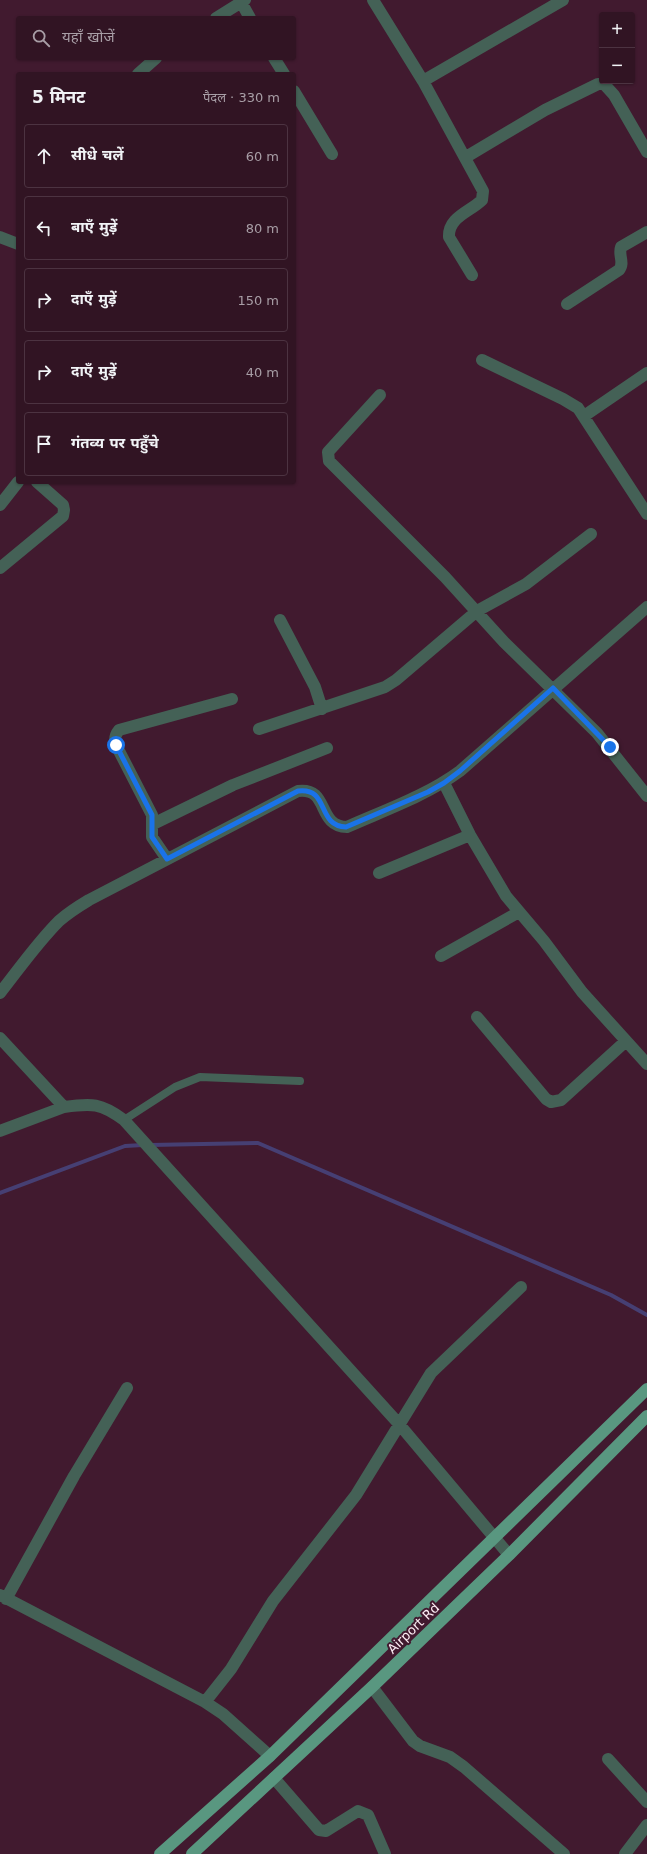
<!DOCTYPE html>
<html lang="hi">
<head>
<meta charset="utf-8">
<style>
  body { margin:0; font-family:"DejaVu Sans","Noto Sans Devanagari",sans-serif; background:#391d2b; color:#f1f3f6 }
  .controls { position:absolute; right:12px; top:12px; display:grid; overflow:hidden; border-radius:4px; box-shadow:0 1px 3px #0004 }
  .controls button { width:36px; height:36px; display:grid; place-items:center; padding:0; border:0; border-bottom:1px solid #4c3341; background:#311423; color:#f1f3f6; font:20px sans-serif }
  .stop { position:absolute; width:12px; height:12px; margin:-9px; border:3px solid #1a73e8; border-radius:50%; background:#fff }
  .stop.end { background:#1a73e8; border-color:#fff; box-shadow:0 1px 4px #0008 }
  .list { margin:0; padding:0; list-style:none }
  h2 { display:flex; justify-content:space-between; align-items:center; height:52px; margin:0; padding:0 16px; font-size:17px }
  h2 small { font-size:13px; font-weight:400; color:#a89ea6 }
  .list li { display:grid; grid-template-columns:26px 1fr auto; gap:12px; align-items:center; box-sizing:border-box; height:64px; margin:0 8px 8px; padding:0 8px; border:1px solid #4c3341; border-radius:4px }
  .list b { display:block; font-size:15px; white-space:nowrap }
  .list em { font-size:13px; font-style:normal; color:#a89ea6 }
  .icon { flex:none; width:22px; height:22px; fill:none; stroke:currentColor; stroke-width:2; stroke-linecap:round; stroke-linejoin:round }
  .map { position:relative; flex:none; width:647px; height:1854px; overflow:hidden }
  .search { position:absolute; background:#311423; box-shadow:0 1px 3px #0004; left:16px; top:16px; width:280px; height:44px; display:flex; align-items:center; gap:10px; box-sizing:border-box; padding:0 14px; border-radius:4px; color:#a89ea6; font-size:15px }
  .panel { position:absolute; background:#311423; box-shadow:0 1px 3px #0004; left:16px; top:72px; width:280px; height:412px; border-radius:4px }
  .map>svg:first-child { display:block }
</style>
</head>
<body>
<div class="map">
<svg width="647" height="1854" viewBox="0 0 647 1854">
  <rect width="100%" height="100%" fill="#411a2f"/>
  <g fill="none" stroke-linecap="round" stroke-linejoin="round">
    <path stroke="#463f73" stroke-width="4" d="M 150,1145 L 258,1143 L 611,1295 L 647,1315
      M 0,1193 L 125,1146 L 143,1145"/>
    <path stroke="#446156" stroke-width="8" d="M 124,1120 L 175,1087 L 200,1077 L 300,1081"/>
    <path stroke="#446156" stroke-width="12" d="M 240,0 L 250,18
      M 373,0 L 423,81 L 483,191 L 482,200 C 470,212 448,217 449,237 L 472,275
      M 216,18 L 245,0
      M 274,58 L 284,74
      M 138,74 L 156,58
      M 423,81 L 563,0
      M 294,91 L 332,154
      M 466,157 L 545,110 L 598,84 L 604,84 L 614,95 L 647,152
      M 0,237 L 18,244
      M 567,304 L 619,270 C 625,263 618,255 621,247 L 647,232
      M 482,360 L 563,399 L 578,408 L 647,514
      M 380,395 L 328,452 L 329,461 L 445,577 L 504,642 L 597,733 L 647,796
      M 584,416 L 647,373
      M 0,505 L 18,482
      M 0,568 L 63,516 L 64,510 L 63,505 L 37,482
      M 280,620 L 315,687 L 322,709
      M 259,729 L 385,687 L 396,680 L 477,611 L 526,584 L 591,534
      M 444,783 L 470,835 L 506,896 L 544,941 L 582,992 L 647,1064
      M 153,824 L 233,785 L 327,748
      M 167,859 L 152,837 L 152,815 L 116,745 C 114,739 115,735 119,730 L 232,699
      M 379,873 L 470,835
      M 441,956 L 519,912
      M 0,993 C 19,969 37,943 59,921 C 68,913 79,906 89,900 L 298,791 C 330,787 316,826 347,827 C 385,810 426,796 460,771 L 647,607
      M 477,1017 L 546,1099 L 551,1102 L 561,1100 L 626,1041
      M 0,1038 L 64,1107
      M 0,1131 L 64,1107 C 92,1103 101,1103 124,1120 L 399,1424 L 509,1555
      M 0,1595 L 205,1702 L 223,1714 L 270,1756
      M 6,1599 L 74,1476 L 127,1388
      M 372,1687 L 413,1741 L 420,1746 L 450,1757 L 464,1767 L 564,1854
      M 205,1702 L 231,1669 L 273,1601 L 356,1495 L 431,1373 L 521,1287
      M 608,1759 L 647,1802
      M 274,1778 L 319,1830 L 326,1831 L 358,1811 L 368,1815 L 385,1854
      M 625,1854 L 647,1825"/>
    <path stroke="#599780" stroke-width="12" d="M 160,1854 L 270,1756 L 647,1389
      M 192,1854 L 372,1687 L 509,1555 L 647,1416"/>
  </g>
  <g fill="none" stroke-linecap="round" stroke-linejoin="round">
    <path stroke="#1a73e8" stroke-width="5" d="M 116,745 L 152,815 L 152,837 L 167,859 L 298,791 C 330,787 316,826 346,827 L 428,792 L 444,783 L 460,771 L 553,688 L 610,747"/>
  </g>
  <g text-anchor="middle" stroke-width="4" stroke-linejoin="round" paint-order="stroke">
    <g font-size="13" fill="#fdecf4" stroke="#411a2f">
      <text transform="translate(413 1628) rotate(-44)" y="5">Airport Rd</text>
    </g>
  </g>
</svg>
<div class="controls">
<button>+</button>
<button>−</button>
</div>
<div class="stop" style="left:116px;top:745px"></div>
<div class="stop end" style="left:610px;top:747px"></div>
<div class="search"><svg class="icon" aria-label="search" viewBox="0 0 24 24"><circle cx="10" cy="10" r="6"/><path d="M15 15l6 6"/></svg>यहाँ खोजें</div>
<section class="panel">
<h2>5 मिनट<small>पैदल · 330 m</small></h2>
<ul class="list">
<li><svg class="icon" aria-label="ahead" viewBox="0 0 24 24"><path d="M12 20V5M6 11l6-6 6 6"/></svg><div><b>सीधे चलें</b></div><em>60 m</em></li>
<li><svg class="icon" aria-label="left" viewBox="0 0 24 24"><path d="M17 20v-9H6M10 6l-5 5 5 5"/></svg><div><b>बाएँ मुड़ें</b></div><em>80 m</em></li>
<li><svg class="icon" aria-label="right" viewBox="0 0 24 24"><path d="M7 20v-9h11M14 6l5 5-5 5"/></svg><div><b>दाएँ मुड़ें</b></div><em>150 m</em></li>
<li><svg class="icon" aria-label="right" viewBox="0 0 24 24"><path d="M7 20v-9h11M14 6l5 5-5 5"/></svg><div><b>दाएँ मुड़ें</b></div><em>40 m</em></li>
<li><svg class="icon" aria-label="arrive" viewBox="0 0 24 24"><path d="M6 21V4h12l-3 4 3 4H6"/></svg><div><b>गंतव्य पर पहुँचे</b></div></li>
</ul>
</section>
</div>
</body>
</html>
